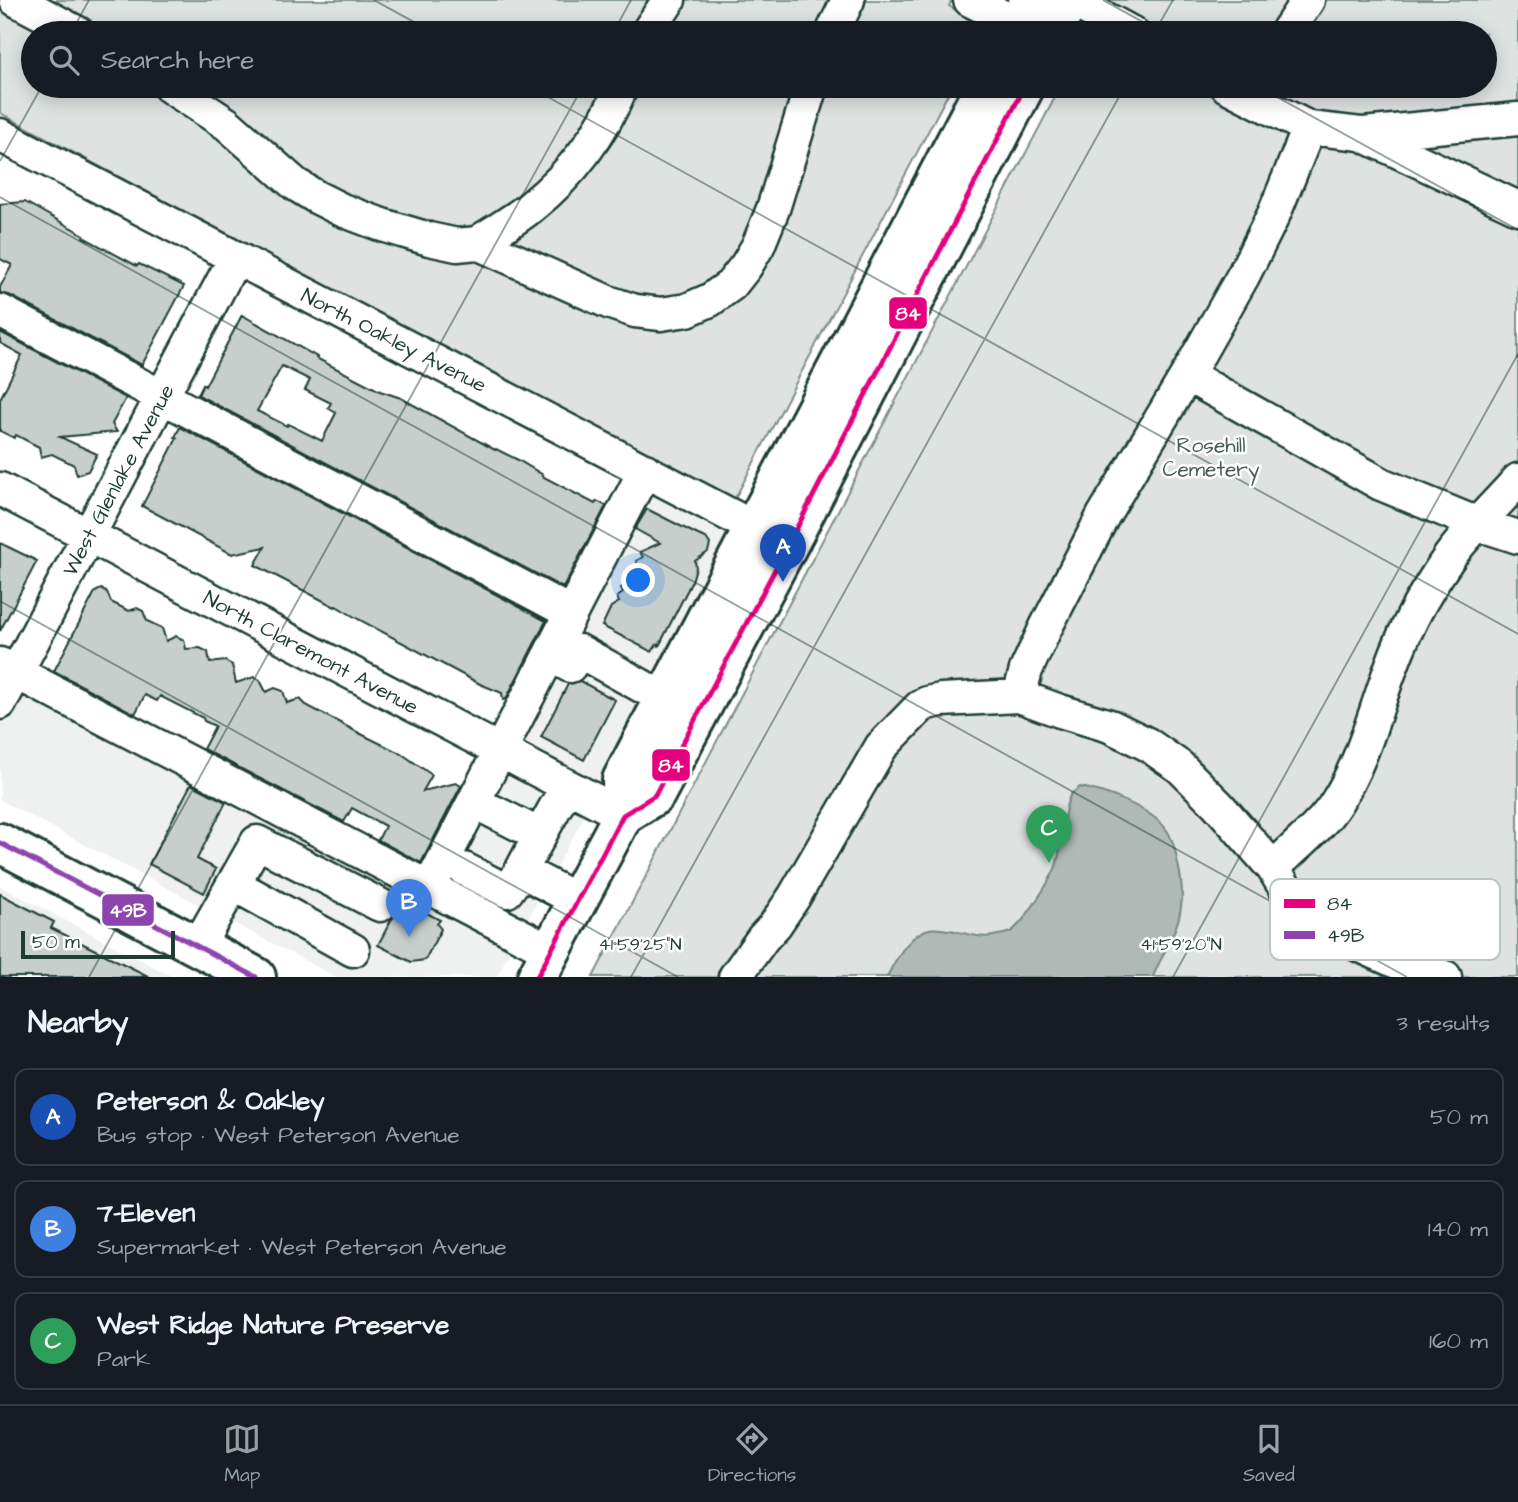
<!DOCTYPE html>
<html lang="en">
<head>
<meta charset="utf-8">
<style>
  body { margin:0; font-family:"Architects Daughter",sans-serif; background:#20242c; color:#f1f3f6 }
  .scale { position:absolute; left:21px; bottom:18px; width:154px; box-sizing:border-box; padding-left:7px; border:4px solid #1f3d34; border-top:0; font-size:19px; line-height:24px; white-space:nowrap; color:#1f3d34; -webkit-text-stroke:5px #fff; paint-order:stroke }
  .you { position:absolute; left:639px; top:581px; width:24px; height:24px; margin:-18px; border:5px solid #fff; border-radius:50%; background:#1a73e8; box-shadow:0 0 0 10px #1a73e833 }
  .badge { display:grid; place-items:center; width:46px; height:46px; border-radius:50%; background:#92a19f; color:#fff; font-size:23px; font-weight:700 }
  .pin { position:absolute; translate:-50% -58px; filter:drop-shadow(0 2px 4px #0008) }
  .pin::after { content:''; position:absolute; top:37px; width:24px; height:21px; background:inherit; clip-path:polygon(0 0,100% 0,50% 100%) }
  .list { margin:0; padding:0; list-style:none }
  h2 { display:flex; justify-content:space-between; align-items:center; height:91px; margin:0; padding:0 28px; font-size:30px }
  h2 small { font-size:23px; font-weight:400; color:#9ea1a6 }
  .list li { display:grid; grid-template-columns:46px 1fr auto; gap:21px; align-items:center; box-sizing:border-box; height:98px; margin:0 14px 14px; padding:0 14px; border:2px solid #363941; border-radius:14px }
  .list b { display:block; font-size:26px; white-space:nowrap }
  .list p { margin:0; font-size:23px; white-space:nowrap; color:#9ea1a6 }
  .list em { font-size:23px; font-style:normal; color:#9ea1a6 }
  .icon { flex:none; width:38px; height:38px; fill:none; stroke:currentColor; stroke-width:2; stroke-linecap:round; stroke-linejoin:round }
  .map { position:relative; flex:none; width:1518px; height:977px; overflow:hidden }
  .search { position:absolute; background:#171b24; box-shadow:0 4px 18px #0003; left:21px; right:21px; top:21px; height:77px; display:flex; align-items:center; gap:18px; box-sizing:border-box; padding:0 24px; border-radius:38px; color:#9ea1a6; font-size:26px }
  .sheet { height:427px; background:#171b24 }
  nav { display:flex; justify-content:space-around; align-items:center; box-sizing:border-box; height:98px; border-top:2px solid #363941; background:#171b24; font-size:19px; color:#9ea1a6 }
  nav a { display:grid; justify-items:center; gap:4px }
  nav .on { color:#92a19f }
  .map>svg:first-child { display:block }
</style>
</head>
<body>
<div class="map">
<svg width="1518" height="977" viewBox="0 0 1518 977">
  <rect width="100%" height="100%" fill="#fff"/>
  <filter id="ink" filterUnits="userSpaceOnUse"><feTurbulence type="fractalNoise" baseFrequency=".0143" numOctaves="2"/><feDisplacementMap in="SourceGraphic" scale="14" xChannelSelector="R" yChannelSelector="G"/><feConvolveMatrix kernelMatrix="1 2 1 2 8 2 1 2 1" color-interpolation-filters="sRGB"/></filter>
  <g filter="url(#ink)">
    <path fill="#eef1f0" d="M 648,461 L 748,515 L 650,705 L 591,804 L 496,977 L 336,977 L 0,800 L 0,661 L 427,885 Z
      M 0,886 L 173,977 L 0,977 Z"/>
    <path fill="#dee3e2" stroke="#7e908b" stroke-width="2" d="M 0,0 L 952,0 L 949,6 L 966,17 L 980,32 L 33,33 L 33,86 L 952,86 L 731,506 L 0,113 Z
      M 1106,0 L 1518,0 L 1518,977 L 593,977 L 1061,86 L 1485,86 L 1485,33 L 1088,33 Z"/>
    <path fill="#afbab7" stroke="#758883" stroke-width="2" d="M 1080,787 C 1104,791 1151,808 1166,829 C 1173,838 1176,853 1178,864 C 1182,881 1184,896 1180,913 C 1176,934 1161,956 1153,977 L 887,977 C 895,960 909,934 929,929 C 935,927 949,930 955,931 C 970,935 984,939 998,935 C 1004,934 1009,934 1013,930 C 1025,921 1053,877 1057,863 C 1062,846 1063,805 1071,794 C 1074,791 1077,790 1080,787 Z"/>
    <path fill="#c7cfcc" stroke="#1f3d34" stroke-width="2" fill-rule="evenodd" d="M 25,202 L 84,235 L 83,237 L 137,266 L 139,264 L 184,286 L 142,365 L 9,295 L 0,293 L 0,287 L 12,265 L 0,259 L 0,204 Z
      M 242,315 L 317,357 L 316,358 L 380,391 L 401,398 L 495,450 L 496,449 L 518,460 L 543,475 L 542,476 L 595,504 L 597,501 L 606,506 L 563,588 L 198,395 L 203,384 L 205,386 ZM 282,366 L 310,380 L 305,390 L 331,403 L 328,408 L 336,413 L 322,441 L 288,424 L 287,426 L 257,411 Z
      M 0,332 L 126,398 L 112,424 L 117,432 L 60,437 L 97,454 L 88,471 L 77,475 L 74,465 L 52,454 L 41,457 L 39,447 L 16,435 L 14,438 L 0,431 L 0,399 L 22,355 L 0,343 Z
      M 180,427 L 546,621 L 506,699 L 503,700 L 502,693 L 480,684 L 358,619 L 336,606 L 335,607 L 255,565 L 265,547 L 232,554 L 142,506 L 177,438 L 175,437 Z
      M 647,509 L 698,535 L 706,538 L 710,544 L 708,552 L 695,561 L 696,568 L 692,581 L 659,646 L 657,644 L 652,652 L 602,626 L 611,607 L 619,602 L 617,597 L 623,593 L 621,588 L 628,584 L 627,580 L 634,575 L 631,570 L 638,566 L 636,561 L 643,557 L 640,552 L 660,543 L 635,529 Z
      M 0,543 L 37,561 L 0,631 Z
      M 101,589 L 107,592 L 111,602 L 129,611 L 137,608 L 143,611 L 147,621 L 162,628 L 166,641 L 176,636 L 184,640 L 186,649 L 200,648 L 208,652 L 210,663 L 225,661 L 232,665 L 236,683 L 254,677 L 260,680 L 266,692 L 275,688 L 283,691 L 287,703 L 300,699 L 306,705 L 359,733 L 402,754 L 432,775 L 423,791 L 456,783 L 461,786 L 421,863 L 378,840 L 385,826 L 352,808 L 344,822 L 203,749 L 215,726 L 204,721 L 203,718 L 160,696 L 157,701 L 145,695 L 135,714 L 54,671 L 95,592 Z
      M 580,681 L 615,700 L 584,760 L 541,737 L 568,684 Z
      M 191,784 L 226,802 L 197,859 L 216,869 L 204,893 L 149,864 Z
      M 0,894 L 54,922 L 51,928 L 150,977 L 0,977 Z
      M 404,895 L 428,907 L 425,912 L 440,920 L 437,924 L 441,929 L 425,960 L 411,962 L 378,945 L 391,920 L 396,914 Z"/>
    <g fill="none" stroke-linecap="round" stroke-linejoin="round">
      <defs>
        <path id="minor" d="M 16,0 L 78,33
          M 970,0 L 1035,33
          M 1071,0 L 1132,33
          M 647,33 L 669,0
          M 832,33 L 848,0
          M 1286,33 L 1308,0
          M 169,86 L 227,124 L 295,184 L 316,197 L 342,210 L 382,225 L 429,239 L 457,245 L 477,243 L 608,302 L 635,311 L 661,314 L 687,310 L 710,300 L 731,285 L 746,266 L 758,246 L 773,209 L 811,86
          M 1227,86 L 1309,128 L 1361,134 L 1518,208
          M 1363,134 L 1518,119
          M 0,135 L 774,538
          M 477,243 C 495,231 515,220 532,206 C 573,173 601,135 622,86
          M 0,311 L 571,613
          M 1187,375 L 1381,484 L 1478,524 L 1518,537
          M 0,489 L 623,815
          M 550,654 L 570,666 L 579,651 L 665,699
          M 0,664 L 551,951
          M 1019,696 L 1026,670 L 1046,627 L 1103,516 L 1187,375 L 1243,276 L 1274,214 L 1309,128
          M 0,703 L 235,258
          M 492,811 L 540,835 L 521,871
          M 540,835 L 567,786
          M 1273,868 C 1293,848 1321,827 1336,803 C 1371,749 1380,682 1409,625 C 1420,601 1435,578 1450,556 C 1470,529 1496,505 1518,480
          M 464,869 L 507,891 L 521,871 L 577,900
          M 233,884 L 353,950
          M 429,888 L 645,470
          M 198,946 L 257,842 L 380,905
          M 735,977 L 763,938 L 775,925 L 794,897 L 881,747 L 920,707 L 927,703 L 941,700 L 1019,696 L 1060,711 L 1110,726 L 1147,744 L 1180,767 L 1218,805 L 1273,868 L 1289,894 L 1315,921 L 1343,938 L 1392,960 L 1413,968 L 1445,977"/>
        <path id="major" d="M 1013,33 L 1030,0
          M 1052,33 L 1070,0
          M 623,815 L 655,795 L 788,545 L 1025,86
          M 0,843 L 256,977
          M 537,977 L 623,815 L 622,780 L 985,86"/>
      </defs>
      <use href="#minor" stroke="#1f3d34" stroke-width="37"/>
      <use href="#major" stroke="#1f3d34" stroke-width="44"/>
      <use href="#minor" stroke="#fff" stroke-width="32"/>
      <use href="#major" stroke="#fff" stroke-width="38"/>
      <defs>
        <path id="bus-1" d="M 537,977 L 623,815 L 655,795 L 788,545 L 1025,86"/>
        <path id="bus-2" d="M 0,843 L 256,977"/>
      </defs>
      <use href="#bus-1" stroke="#fff" stroke-width="10"/>
      <use href="#bus-2" stroke="#fff" stroke-width="10"/>
      <use href="#bus-1" stroke="#e5007d" stroke-width="5"/>
      <use href="#bus-2" stroke="#8e44ad" stroke-width="5"/>
    </g>
  </g>
  <path fill="none" stroke="#1f3d34" stroke-width="2" stroke-opacity="0.45" d="M 374,0 L 434,33M 1103,0 L 1163,33M 71,33 L 89,0M 613,33 L 631,0M 1154,33 L 1173,0M 528,86 L 1518,634M 1257,86 L 1518,230M 0,161 L 42,86M 0,197 L 1407,977M 0,601 L 678,977M 89,977 L 583,86M 631,977 L 1125,86M 1173,977 L 1518,354"/>
  <g text-anchor="middle" stroke-width="5" stroke-linejoin="round" paint-order="stroke">
    <g font-size="21" fill="#1f3d34" stroke="#fff">
      <text transform="translate(394 340) rotate(27)" y="7">North Oakley Avenue</text>
      <text transform="translate(118 480) rotate(-62)" y="7">West Glenlake Avenue</text>
      <text transform="translate(311 652) rotate(28)" y="7">North Claremont Avenue</text>
    </g>
    <g font-size="21" fill="#455e57" stroke="#fff">
      <text x="1211" y="452">Rosehill<tspan x="1211" dy="24">Cemetery</tspan></text>
    </g>
  </g>
  <rect x="1270" y="879" width="230" height="81" rx="10" fill="#fff" stroke="#bcc5c2" stroke-width="2"/>
  <rect x="1284" y="899" width="31" height="9" fill="#e5007d"/>
  <rect x="1284" y="931" width="31" height="8" fill="#8e44ad"/>
  <g font-size="19" fill="#1f3d34">
    <text x="1327" y="910">84</text>
    <text x="1327" y="942">49B</text>
  </g>
  <g font-size="18" text-anchor="middle" fill="#1f3d34" stroke="#fff" stroke-width="5" stroke-linejoin="round" paint-order="stroke">
    <text x="640" y="950">41°59'25"N</text>
    <text x="1181" y="950">41°59'20"N</text>
  </g>
  <g stroke="#fff" stroke-width="2.5">
    <rect x="888" y="296" width="40" height="34" rx="7" fill="#e5007d"/>
    <rect x="651" y="748" width="40" height="34" rx="7" fill="#e5007d"/>
    <rect x="101" y="893" width="54" height="34" rx="7" fill="#8e44ad"/>
  </g>
  <g font-size="19" text-anchor="middle" font-weight="bold" fill="#fff">
    <text x="908" y="320">84</text>
    <text x="671" y="772">84</text>
    <text x="128" y="917">49B</text>
  </g>
</svg>
<div class="scale">50 m</div>
<div class="you"></div>
<div class="pin badge" style="left:783px;top:582px;background:#1a4fb4">A</div>
<div class="pin badge" style="left:409px;top:937px;background:#3f7fe0">B</div>
<div class="pin badge" style="left:1049px;top:863px;background:#2e9e5b">C</div>
<div class="search"><svg class="icon" aria-label="search" viewBox="0 0 24 24"><circle cx="10" cy="10" r="6"/><path d="M15 15l6 6"/></svg>Search here</div>
</div>
<section class="sheet">
<h2>Nearby<small>3 results</small></h2>
<ul class="list">
<li><span class="badge" style="background:#1a4fb4">A</span><div><b>Peterson &amp; Oakley</b><p>Bus stop · West Peterson Avenue</p></div><em>50 m</em></li>
<li><span class="badge" style="background:#3f7fe0">B</span><div><b>7-Eleven</b><p>Supermarket · West Peterson Avenue</p></div><em>140 m</em></li>
<li><span class="badge" style="background:#2e9e5b">C</span><div><b>West Ridge Nature Preserve</b><p>Park</p></div><em>160 m</em></li>
</ul>
</section>
<nav>
<a class="on"><svg class="icon" aria-label="map" viewBox="0 0 24 24"><path d="M3 6l6-2 6 2 6-2v14l-6 2-6-2-6 2zM9 4v14M15 6v14"/></svg>Map</a>
<a><svg class="icon" aria-label="directions" viewBox="0 0 24 24"><path d="M12 3l9 9-9 9-9-9zM9 14v-3h6M13 9l2 2-2 2"/></svg>Directions</a>
<a><svg class="icon" aria-label="saved" viewBox="0 0 24 24"><path d="M7 4h10v16l-5-4-5 4z"/></svg>Saved</a>
</nav>
</body>
</html>
